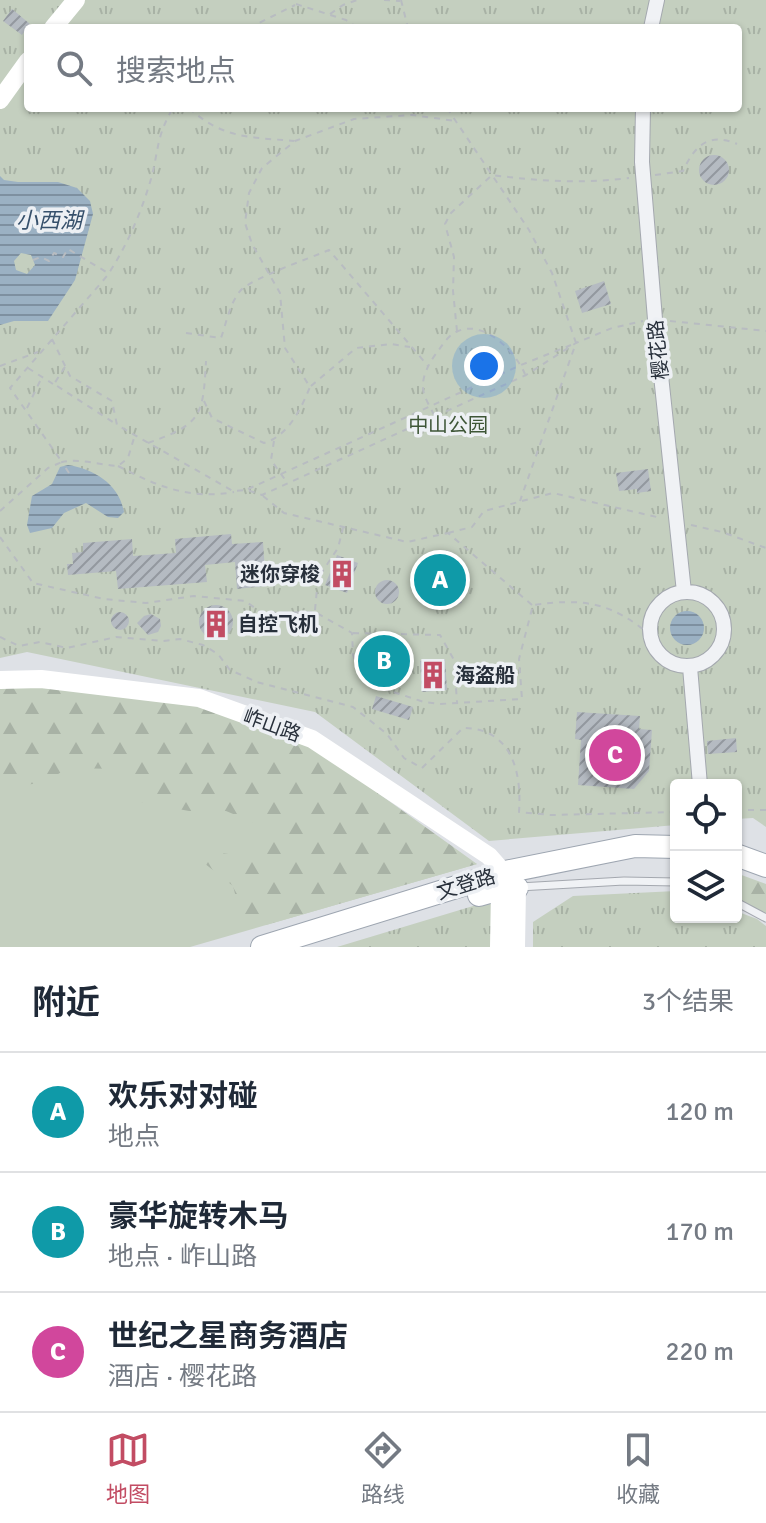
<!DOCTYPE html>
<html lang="zh">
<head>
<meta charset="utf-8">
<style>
  body { margin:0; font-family:Signika,"Noto Sans SC",sans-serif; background:#f6f6f7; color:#1f2937 }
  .controls { position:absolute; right:24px; bottom:24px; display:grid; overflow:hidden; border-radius:8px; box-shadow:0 2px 6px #0004 }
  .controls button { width:72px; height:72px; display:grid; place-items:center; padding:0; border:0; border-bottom:2px solid #e0e1e3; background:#fff; color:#1f2937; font:40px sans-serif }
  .you { position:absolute; left:484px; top:366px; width:28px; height:28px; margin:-20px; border:6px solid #fff; border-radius:50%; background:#1a73e8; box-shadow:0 0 0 12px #1a73e833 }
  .badge { display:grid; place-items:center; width:52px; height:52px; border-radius:50%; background:#c24c63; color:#fff; font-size:26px; font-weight:700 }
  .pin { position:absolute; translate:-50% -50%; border:4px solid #fff; box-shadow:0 2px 8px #0006 }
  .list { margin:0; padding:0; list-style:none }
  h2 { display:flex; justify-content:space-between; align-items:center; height:104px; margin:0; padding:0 32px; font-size:34px }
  h2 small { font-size:26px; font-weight:400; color:#747a83 }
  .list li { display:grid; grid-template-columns:52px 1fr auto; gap:24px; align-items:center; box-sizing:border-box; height:120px; padding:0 32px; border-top:2px solid #e0e1e3 }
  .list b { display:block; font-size:30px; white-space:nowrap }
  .list p { margin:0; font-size:26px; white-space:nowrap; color:#747a83 }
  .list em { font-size:26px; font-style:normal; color:#747a83 }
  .icon { flex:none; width:44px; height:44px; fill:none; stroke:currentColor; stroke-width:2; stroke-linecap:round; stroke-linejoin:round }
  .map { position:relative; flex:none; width:766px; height:947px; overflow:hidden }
  .search { position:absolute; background:#fff; box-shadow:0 2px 6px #0004; left:24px; right:24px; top:24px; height:88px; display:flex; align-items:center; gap:20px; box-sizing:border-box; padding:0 28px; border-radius:8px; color:#747a83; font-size:30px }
  .sheet { height:464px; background:#fff }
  nav { display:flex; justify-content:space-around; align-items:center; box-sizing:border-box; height:112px; border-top:2px solid #e0e1e3; background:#fff; font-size:22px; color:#747a83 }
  nav a { display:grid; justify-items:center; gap:4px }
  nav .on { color:#c24c63 }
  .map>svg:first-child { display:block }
</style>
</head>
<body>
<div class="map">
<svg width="766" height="947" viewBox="0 0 766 947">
  <defs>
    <pattern id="forest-firs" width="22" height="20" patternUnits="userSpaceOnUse" patternTransform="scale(2)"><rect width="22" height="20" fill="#c4cfbf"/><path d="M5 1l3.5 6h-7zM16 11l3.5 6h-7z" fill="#a8b2a5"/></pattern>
    <pattern id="park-tufts" width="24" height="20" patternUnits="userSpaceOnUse" patternTransform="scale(2)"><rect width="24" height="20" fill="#c4cfbf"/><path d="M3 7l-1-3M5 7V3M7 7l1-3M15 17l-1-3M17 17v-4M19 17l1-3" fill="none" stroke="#a8b2a5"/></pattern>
    <pattern id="water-rules" width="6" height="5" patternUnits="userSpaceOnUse" patternTransform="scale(2)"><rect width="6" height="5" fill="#9bb1c3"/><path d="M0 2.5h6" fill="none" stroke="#7e90a0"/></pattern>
    <pattern id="building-hatch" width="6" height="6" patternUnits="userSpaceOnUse" patternTransform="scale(2)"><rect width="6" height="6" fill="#b5bbc2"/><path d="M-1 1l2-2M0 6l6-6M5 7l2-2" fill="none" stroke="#93989f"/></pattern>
  </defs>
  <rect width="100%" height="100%" fill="#dee1e6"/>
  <path fill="#c4cfbf" d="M 0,686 L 477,864 L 190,947 L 0,947 Z"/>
  <path fill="url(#forest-firs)" d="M 47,685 L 198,704 L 308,743 L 477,864 L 266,925 L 240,913 L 233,886 L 204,863 L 210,852 L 247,856 L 264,842 L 257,824 L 226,811 L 189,811 L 141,802 L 121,780 L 118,769 L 68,768 L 45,782 L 0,789 L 0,686 Z
    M 736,873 L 766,884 L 766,914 L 736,898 Z"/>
  <path fill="url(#park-tufts)" fill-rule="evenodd" d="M 0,0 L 766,0 L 766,827 L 753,818 L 736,819 L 736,785 L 676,785 L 676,825 L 489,841 L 315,712 L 27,652 L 0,658 ZM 28,28 L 738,28 L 738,108 L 28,108 Z
    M 676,891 L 676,917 L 736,917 L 736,911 L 757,919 L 766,926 L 766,947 L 533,947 L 533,922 L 573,896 Z
    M 493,900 L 493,947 L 337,947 Z"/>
  <path fill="url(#water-rules)" fill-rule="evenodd" d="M 0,176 L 4,180 L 18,182 L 58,182 L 77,188 L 90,201 L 93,214 L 75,280 L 48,321 L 14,321 L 0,325 ZM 21,253 L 31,255 L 35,265 L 27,274 L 16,270 L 14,261 Z
    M 68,465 C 94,469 119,484 124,512 L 118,518 L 108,517 L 86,503 L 64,513 L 52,528 L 30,533 L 27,525 L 32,496 L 52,484 L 60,467 Z
    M670 628a17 17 0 1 1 34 0a17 17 0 1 1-34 0Z"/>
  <path fill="url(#building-hatch)" d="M 12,9 L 30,24 L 22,35 L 3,21 Z
    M699 170a15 15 0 1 1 30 0a15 15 0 1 1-30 0Z
    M 604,281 L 611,304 L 582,313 L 575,291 Z
    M 648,469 L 651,491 L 637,493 L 637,489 L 619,491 L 616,473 Z
    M 231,534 L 232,544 L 263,542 L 266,586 L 237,589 L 235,562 L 205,565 L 207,582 L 118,589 L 116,571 L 68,575 L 67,564 L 73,564 L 72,553 L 83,552 L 83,543 L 132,539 L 133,556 L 176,553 L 175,539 Z
    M 447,550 L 462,603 L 433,610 L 419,558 Z
    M 337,555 L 358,563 L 347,593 L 325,585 Z
    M375 592a12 12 0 1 1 24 0a12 12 0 1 1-24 0Z
    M199 622a17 17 0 1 1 34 0a17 17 0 1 1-34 0Z
    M111 621a9 9 0 1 1 18 0a9 9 0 1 1-18 0Z
    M 151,614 L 160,619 L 161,626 L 158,632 L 148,635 L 137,623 L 144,616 Z
    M368 660a16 16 0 1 1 32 0a16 16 0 1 1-32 0Z
    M 445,659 L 447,690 L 422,692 L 420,661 Z
    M 376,696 L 413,707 L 409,720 L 372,709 Z
    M 577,712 L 640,716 L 639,729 L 652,730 L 649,771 L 634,789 L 578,785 L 581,740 L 575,739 Z
    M 736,738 L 737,752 L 708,754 L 707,741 Z"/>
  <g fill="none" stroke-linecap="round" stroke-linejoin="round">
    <defs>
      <path id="lane" d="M 519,887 L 624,881 L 676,882
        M 736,902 L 766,918"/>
      <path id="street" d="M 651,28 L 657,0
        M 643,108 L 642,162 L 655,319 L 684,592
        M650 629a37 37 0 1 1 74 0a37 37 0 1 1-74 0Z
        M 690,667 L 700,785"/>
      <path id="primary" d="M 736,855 L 766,866
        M 479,895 L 500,889 L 517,888
        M 262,947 L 505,872 L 635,846 L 676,847"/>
    </defs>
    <use href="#lane" stroke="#a4a8af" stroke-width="9"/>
    <use href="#street" stroke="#a4a8af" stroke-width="16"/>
    <use href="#primary" stroke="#9ea6b1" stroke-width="24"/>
    <path stroke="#b8bcc1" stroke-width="2" stroke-dasharray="6 6" stroke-linecap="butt" d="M 384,0 L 400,1
      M 401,0 L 408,28
      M 296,4 L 346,20 L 358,28
      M 330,14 L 343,5 L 357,0
      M 249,28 L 295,5
      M 189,108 C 223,139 250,137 294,141
      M 447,108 L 529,230 L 552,273 L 576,343 L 520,501
      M 655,175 L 683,171 C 695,145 709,132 737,144
      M 33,260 L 41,257 L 49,261 L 54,253 L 63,257 L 68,249 L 108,273
      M 670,321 L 766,331
      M 457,331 L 453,291 L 454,257 L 445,224 L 451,213 L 492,175 C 538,181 583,184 629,178
      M 186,333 L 221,338 C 226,324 230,302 241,290 C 253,278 310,258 329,250 L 428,366
      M 52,339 L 70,376 L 112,401 L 117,425 L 233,491 L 247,490 L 262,495 L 526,375 L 576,343 L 612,328 L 643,321
      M 0,366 L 38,352
      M 65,367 L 54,384 L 116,424
      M 28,368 L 53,384
      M 311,386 L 356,348 L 391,344 L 410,347
      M 204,401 L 212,418 L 264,443 C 288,436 301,409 310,387 L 285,348 L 280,293 L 252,244 L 245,223 L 249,193 L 262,168 L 295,141 L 354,119 L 412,115 L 456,121
      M 27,408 L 42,377
      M 434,415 C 430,406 422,395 423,385 C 423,373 431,360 438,351 C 443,344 448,336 456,332 C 483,318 515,351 525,374
      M 274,441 L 271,460 L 286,481
      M 148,443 C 202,424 203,416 206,361
      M 118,466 C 157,486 189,500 234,492
      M 69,473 L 62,462 C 80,458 99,465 118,466 L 128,458 L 134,438
      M 248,489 L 521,365 L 571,345
      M 263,496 L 284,513 L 407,542 L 448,533 L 532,605
      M 0,511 L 48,468 L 62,462 L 10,388 L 107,276 C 127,246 141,213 151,179 C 159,149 156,137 173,108
      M 691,525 L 722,532 L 766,548
      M 448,533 L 472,527 L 484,511 L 553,493 L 661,518
      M 0,537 L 33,583 L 104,599 L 146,603 L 194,596 L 245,601 L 262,613 L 315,612 L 352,633 L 353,655 L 359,671 L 375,684 L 387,690 L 424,702 L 440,704 L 522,699 L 519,659 L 533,605 C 583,598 612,602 651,636
      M 315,610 L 318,578 L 338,548 L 343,528
      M 353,633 L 440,635 L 454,660 L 457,702
      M 0,637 L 19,646 L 40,642 L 67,648 L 116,637 L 163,641 L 180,639 L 203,645 L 218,654 L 230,670 L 257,682 L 353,707 L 387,734 L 404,758 L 422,768 L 463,728 C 511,728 522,771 519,812 L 551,815 L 676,812
      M 736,810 L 766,810"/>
    <use href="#lane" stroke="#f0f2f5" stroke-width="7"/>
    <use href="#street" stroke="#f0f2f5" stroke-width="14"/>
    <path stroke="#fff" stroke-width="18" d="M 53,28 L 76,0
      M 0,100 L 28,61
      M 0,680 L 41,679 L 199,698 L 312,739 L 489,856 L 517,888 L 516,947
      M 499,947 L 500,889 L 503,878"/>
    <use href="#primary" stroke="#fff" stroke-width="22"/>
  </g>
  <defs>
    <symbol id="building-bare" viewBox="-9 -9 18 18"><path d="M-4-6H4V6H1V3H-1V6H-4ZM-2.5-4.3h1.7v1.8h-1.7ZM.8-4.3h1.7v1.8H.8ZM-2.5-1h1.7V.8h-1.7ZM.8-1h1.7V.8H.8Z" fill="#c24c63" stroke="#edf0f4" stroke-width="2.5" paint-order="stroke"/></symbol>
  </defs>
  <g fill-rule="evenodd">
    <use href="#building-bare" x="322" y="554" width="40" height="40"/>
    <use href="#building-bare" x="196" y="604" width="40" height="40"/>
    <use href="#building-bare" x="413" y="655" width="40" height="40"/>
  </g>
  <g text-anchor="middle" stroke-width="7" stroke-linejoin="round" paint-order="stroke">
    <g font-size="20" fill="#28303b" stroke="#edf0f4">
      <text transform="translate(658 350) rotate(-96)" y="7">樱花路</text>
      <text transform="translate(272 725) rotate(20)" y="7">岞山路</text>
      <text transform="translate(466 884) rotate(-17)" y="7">文登路</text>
    </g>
    <g font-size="20" fill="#3e5637" stroke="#edf0f4">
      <text x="448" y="432">中山公园</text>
    </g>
    <g font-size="20" font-weight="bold" fill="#28303b" stroke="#edf0f4" text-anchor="start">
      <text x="320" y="581" text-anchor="end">迷你穿梭</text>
      <text x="238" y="631">自控飞机</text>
      <text x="455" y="682">海盗船</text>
    </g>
    <g font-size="22" font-style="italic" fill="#36506b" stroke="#edf0f4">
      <text x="49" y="228">小西湖</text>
    </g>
  </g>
</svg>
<div class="controls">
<button><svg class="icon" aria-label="locate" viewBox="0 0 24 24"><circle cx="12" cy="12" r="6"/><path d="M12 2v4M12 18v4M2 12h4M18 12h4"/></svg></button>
<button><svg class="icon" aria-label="layers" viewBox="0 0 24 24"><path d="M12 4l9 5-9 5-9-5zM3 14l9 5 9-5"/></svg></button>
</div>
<div class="you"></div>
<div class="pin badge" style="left:440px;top:580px;background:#0f9aa8">A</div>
<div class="pin badge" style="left:384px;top:661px;background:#0f9aa8">B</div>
<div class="pin badge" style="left:615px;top:755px;background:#d1479c">C</div>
<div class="search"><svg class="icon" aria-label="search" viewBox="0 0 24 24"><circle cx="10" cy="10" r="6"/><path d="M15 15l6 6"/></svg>搜索地点</div>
</div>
<section class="sheet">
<h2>附近<small>3个结果</small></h2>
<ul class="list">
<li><span class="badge" style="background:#0f9aa8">A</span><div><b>欢乐对对碰</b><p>地点</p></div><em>120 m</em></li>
<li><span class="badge" style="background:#0f9aa8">B</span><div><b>豪华旋转木马</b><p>地点 · 岞山路</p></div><em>170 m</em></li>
<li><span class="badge" style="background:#d1479c">C</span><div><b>世纪之星商务酒店</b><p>酒店 · 樱花路</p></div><em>220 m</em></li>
</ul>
</section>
<nav>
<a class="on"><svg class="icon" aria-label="map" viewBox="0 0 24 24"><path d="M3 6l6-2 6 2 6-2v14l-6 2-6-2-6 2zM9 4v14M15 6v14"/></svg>地图</a>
<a><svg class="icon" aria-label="directions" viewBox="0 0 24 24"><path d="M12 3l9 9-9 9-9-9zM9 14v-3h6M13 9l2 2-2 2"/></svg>路线</a>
<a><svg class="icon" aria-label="saved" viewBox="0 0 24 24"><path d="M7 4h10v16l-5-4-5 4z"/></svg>收藏</a>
</nav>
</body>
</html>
